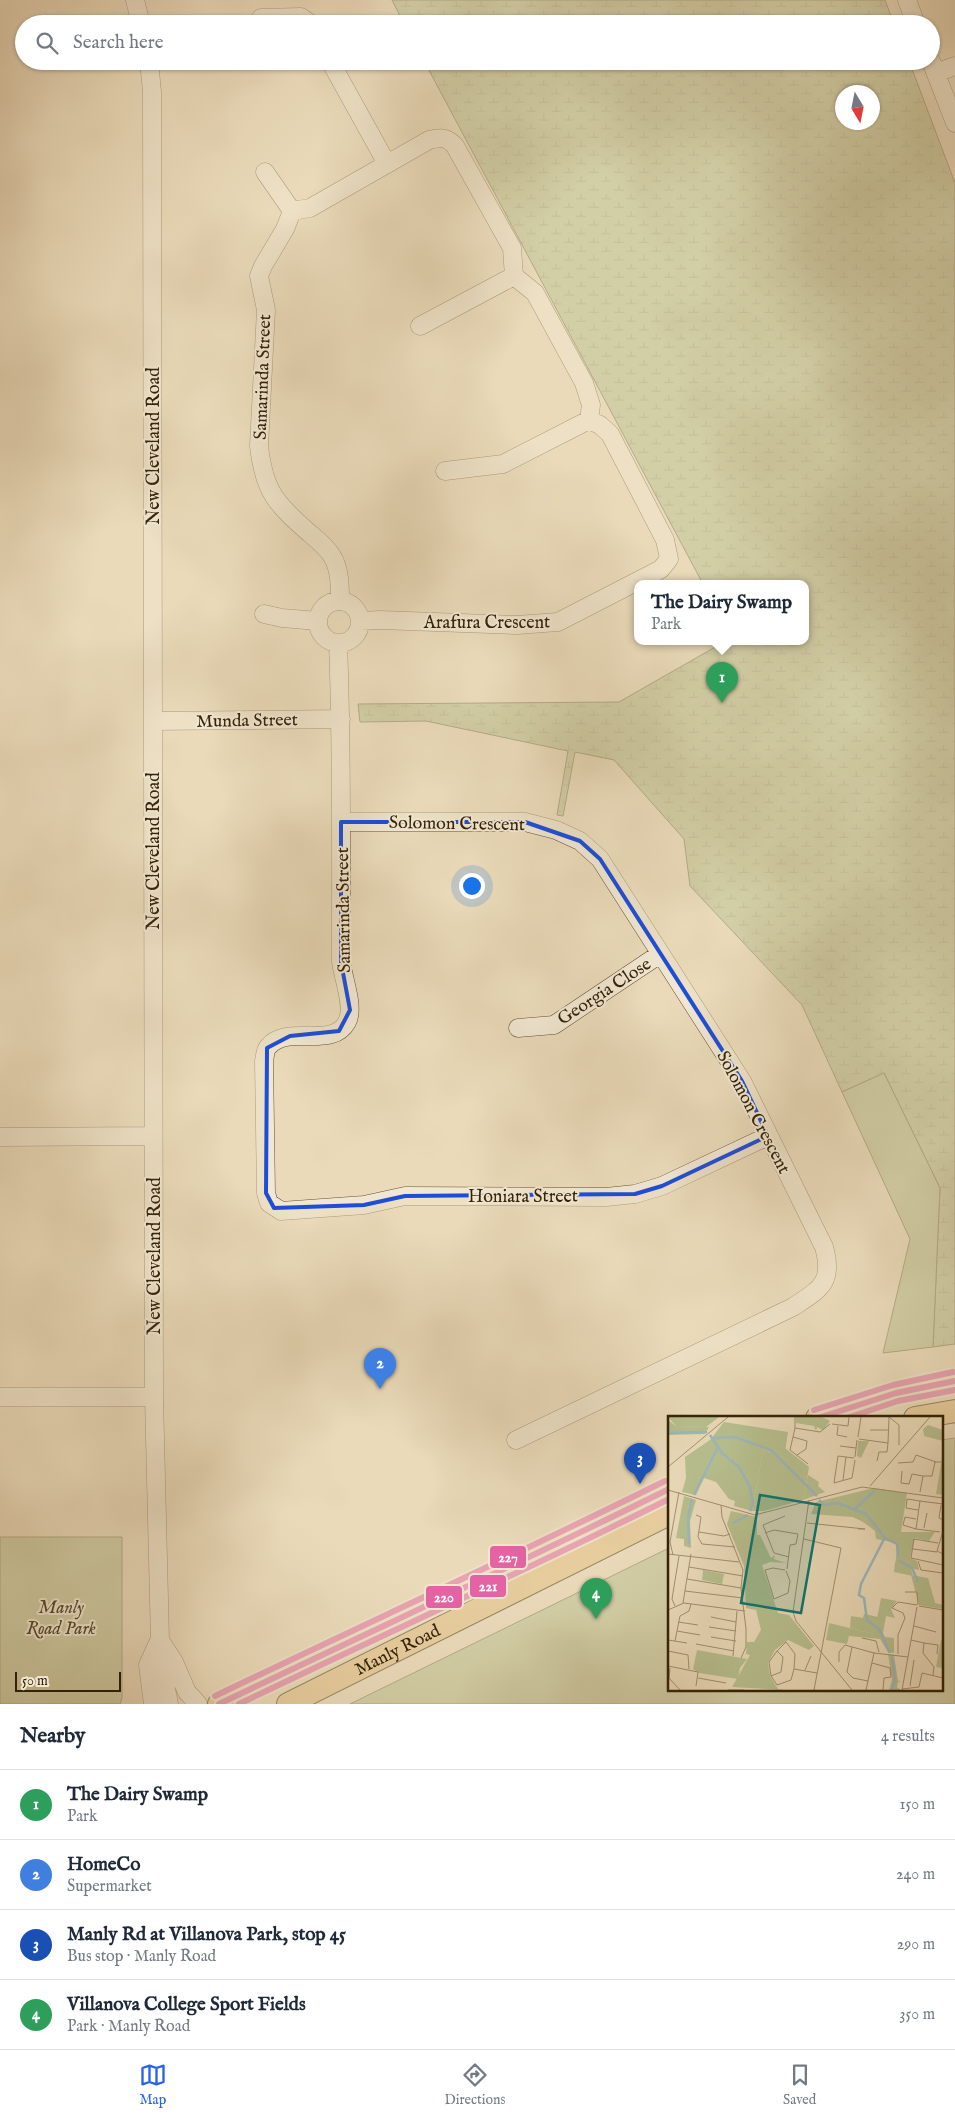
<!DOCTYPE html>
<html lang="en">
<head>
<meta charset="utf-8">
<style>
  body { margin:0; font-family:"IM FELL English",serif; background:#f6f6f7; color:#1f2937 }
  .compass { position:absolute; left:835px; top:85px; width:45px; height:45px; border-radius:50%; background:#fff; box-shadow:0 1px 4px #0004; rotate:170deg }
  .scale { position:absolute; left:15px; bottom:12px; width:106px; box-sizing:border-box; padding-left:5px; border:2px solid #342207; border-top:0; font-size:14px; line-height:18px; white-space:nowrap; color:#342207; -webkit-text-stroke:4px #f1e7d2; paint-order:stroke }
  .you { position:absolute; left:471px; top:885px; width:18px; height:18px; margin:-12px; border:4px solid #fff; border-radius:50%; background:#1a73e8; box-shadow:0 0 0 8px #1a73e833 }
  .badge { display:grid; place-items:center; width:32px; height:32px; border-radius:50%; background:#2563eb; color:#fff; font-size:16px; font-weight:700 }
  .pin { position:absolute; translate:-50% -41px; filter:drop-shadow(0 1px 2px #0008) }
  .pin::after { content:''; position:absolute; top:26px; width:18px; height:15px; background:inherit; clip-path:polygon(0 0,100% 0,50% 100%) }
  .popup { position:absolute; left:634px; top:580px; width:175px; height:65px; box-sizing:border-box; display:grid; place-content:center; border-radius:10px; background:#fff; filter:drop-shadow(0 1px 4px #0005); font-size:16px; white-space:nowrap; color:#747a83 }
  .popup b { font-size:19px; color:#1f2937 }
  .popup::after { content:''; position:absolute; left:50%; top:100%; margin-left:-10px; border:10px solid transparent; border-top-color:#fff }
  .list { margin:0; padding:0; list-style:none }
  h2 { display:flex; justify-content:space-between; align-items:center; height:65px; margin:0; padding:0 20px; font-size:21px }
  h2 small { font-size:16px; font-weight:400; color:#747a83 }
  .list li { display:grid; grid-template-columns:32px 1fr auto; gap:15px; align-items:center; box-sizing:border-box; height:70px; padding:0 20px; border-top:1px solid #e0e1e3 }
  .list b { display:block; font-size:19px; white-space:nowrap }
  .list p { margin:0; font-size:16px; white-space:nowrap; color:#747a83 }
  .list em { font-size:16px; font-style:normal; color:#747a83 }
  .icon { flex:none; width:28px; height:28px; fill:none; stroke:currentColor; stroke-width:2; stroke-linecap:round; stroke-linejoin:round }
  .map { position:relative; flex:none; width:955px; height:1704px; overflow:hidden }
  .search { position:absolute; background:#fff; box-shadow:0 1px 4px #0004; left:15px; right:15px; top:15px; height:55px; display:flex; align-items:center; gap:12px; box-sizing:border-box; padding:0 18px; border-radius:28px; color:#747a83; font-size:19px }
  .sheet { height:345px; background:#fff }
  nav { display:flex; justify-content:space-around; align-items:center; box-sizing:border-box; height:70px; border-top:1px solid #e0e1e3; background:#fff; font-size:14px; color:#747a83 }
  nav a { display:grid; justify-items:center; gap:2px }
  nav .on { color:#2563eb }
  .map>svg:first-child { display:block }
</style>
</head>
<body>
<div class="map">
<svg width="955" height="1704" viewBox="0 0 955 1704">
  <defs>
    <pattern id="wetland-marsh" width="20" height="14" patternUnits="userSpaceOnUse" patternTransform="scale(1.25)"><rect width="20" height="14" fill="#b7bf8f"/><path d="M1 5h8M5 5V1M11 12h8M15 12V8" fill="none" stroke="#9ea47a"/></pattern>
  </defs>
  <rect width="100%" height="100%" fill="#eadab9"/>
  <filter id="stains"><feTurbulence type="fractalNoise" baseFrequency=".004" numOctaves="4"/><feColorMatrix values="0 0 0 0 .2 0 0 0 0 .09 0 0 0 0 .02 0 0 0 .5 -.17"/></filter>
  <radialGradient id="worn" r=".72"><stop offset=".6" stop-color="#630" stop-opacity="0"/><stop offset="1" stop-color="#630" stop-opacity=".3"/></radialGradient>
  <path fill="url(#wetland-marsh)" stroke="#76704b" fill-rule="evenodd" d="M 392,0 L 885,0 L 894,24 L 404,24 Z
    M 424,61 L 909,61 L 955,183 L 955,1344 L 933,1347 L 940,1188 L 884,1073 L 842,1092 L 802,1005 L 690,886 L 684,839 L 614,760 L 575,752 L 563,816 L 557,815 L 568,751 L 426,721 L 360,722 L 358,704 L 619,702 L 724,642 L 806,642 L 806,584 L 703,584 ZM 842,92 L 872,92 L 872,122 L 842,122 Z"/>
  <path fill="#b7bf8f" stroke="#76704b" d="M 884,1073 L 940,1188 L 933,1347 L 883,1353 L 910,1239 L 842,1092 Z
    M 955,1438 L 955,1704 L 350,1704 L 669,1548 L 669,1690 L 941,1690 L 941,1440 Z
    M 0,1537 L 122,1537 L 122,1698 L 120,1704 L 0,1704 Z"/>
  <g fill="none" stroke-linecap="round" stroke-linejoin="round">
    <defs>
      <path id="minor" d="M 135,0 L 141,24
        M 907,0 L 916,24
        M 261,18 L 301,17 L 311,24
        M 149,61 L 152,92 L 154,1397 L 160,1640 L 161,1664 L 169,1704
        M 330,61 L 387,164
        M 931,61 L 955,123
        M 936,73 L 955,66
        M 265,172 L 292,211
        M 420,326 L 514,276
        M 445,471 L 503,464 L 589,420
        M318 622a21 21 0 1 1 42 0a21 21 0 1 1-42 0Z
        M 340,601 C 340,586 340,569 332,556 C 326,546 315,538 307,531 C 275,503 264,490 259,446 L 266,310 L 259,276 L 263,266 L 285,229 L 292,211 L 310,208 L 429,140 C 441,137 447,137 455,146 L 512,248 L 514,276 L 535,293 L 584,383 L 591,405 L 589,420 L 600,425 L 610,434 L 665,540 L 669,559 L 661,569 L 558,622 L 517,625 L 380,620 L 361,621
        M 264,614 L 282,618 L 318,621
        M 338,644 C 342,742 341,841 341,939 C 341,947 341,955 341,962 C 343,978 355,1008 347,1022 C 332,1050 287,1023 268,1047 C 265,1050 265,1057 264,1061 L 266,1193 L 269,1203 L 281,1211 L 364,1205 L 405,1196 L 606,1197 L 635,1194 L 662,1186 L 768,1136
        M 153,721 L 341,719
        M 341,822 L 525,822 L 556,830 L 580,841 L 600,859 L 742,1081 L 824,1247 C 834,1283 820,1289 793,1307 L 516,1440
        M 518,1028 L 554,1025 L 660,954
        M 0,1137 L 153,1136
        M 0,1397 L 154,1397
        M 161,1642 L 174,1662 L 187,1692 L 198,1704
        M 153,1704 L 148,1665 L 158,1643"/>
      <g id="major">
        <path d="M 817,1418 L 896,1393 L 955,1381"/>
        <path d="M 915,1418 L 955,1411"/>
        <path d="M 219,1704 L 408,1613 L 571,1538 L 669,1489"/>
        <path id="s1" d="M 288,1704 L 669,1514"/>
      </g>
    </defs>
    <use href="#minor" stroke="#625034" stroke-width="19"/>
    <use href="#major" stroke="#342207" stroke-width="24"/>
    <use href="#minor" stroke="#f1e7d2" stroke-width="18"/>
    <use href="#major" stroke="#e5bd7c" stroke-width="22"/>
    <defs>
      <path id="bus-1" d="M 818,1418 L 896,1393 L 955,1381
        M 219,1704 C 369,1632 520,1563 669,1489"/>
      <path id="bus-2" d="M 847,1418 L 898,1401 L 955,1390
        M 239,1704 C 382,1635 527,1570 669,1499"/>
      <path id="bus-3" d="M 814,1410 L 893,1385 L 953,1372
        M 215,1696 C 365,1624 516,1555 665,1481"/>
    </defs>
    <use href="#bus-1" stroke="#f1e7d2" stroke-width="10"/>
    <use href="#bus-2" stroke="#f1e7d2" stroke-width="10"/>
    <use href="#bus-3" stroke="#f1e7d2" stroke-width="10"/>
    <use href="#bus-1" stroke="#e463a4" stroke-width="6"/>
    <use href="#bus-2" stroke="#e463a4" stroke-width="6"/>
    <use href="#bus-3" stroke="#e463a4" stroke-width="6"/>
  </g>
  <path d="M0 0H955V1704H0ZM 341,822 L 525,822 L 580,841 L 600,859 L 742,1081 L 768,1136 L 662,1186 L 635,1194 L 405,1196 L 364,1205 L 274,1208 L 266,1193 L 267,1048 L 290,1036 L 339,1031 L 350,1010 L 341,962 Z" fill="#eadab9" fill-opacity=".55" fill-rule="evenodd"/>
  <path fill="none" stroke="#1d4ed8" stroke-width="4" stroke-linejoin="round" d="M 341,822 L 525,822 L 580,841 L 600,859 L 742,1081 L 768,1136 L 662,1186 L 635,1194 L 405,1196 L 364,1205 L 274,1208 L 266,1193 L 267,1048 L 290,1036 L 339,1031 L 350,1010 L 341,962 Z"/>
  <g text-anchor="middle" stroke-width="4" stroke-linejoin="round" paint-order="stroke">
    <g font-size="18" fill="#342207" stroke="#f1e7d2">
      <text transform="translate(262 377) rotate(-88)" y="6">Samarinda Street</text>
      <text transform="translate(153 446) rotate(-90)" y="6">New Cleveland Road</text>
      <text x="487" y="628">Arafura Crescent</text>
      <text transform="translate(247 720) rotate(-1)" y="6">Munda Street</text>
      <text transform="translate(457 823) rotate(1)" y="6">Solomon Crescent</text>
      <text transform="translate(153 851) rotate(-90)" y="6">New Cleveland Road</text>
      <text transform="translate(343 910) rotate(-91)" y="6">Samarinda Street</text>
      <text transform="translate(604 991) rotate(-33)" y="6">Georgia Close</text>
      <text transform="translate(754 1112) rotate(62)" y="6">Solomon Crescent</text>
      <text x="523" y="1202">Honiara Street</text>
      <text transform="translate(154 1256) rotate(-90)" y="6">New Cleveland Road</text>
      <text dy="6" stroke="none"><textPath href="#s1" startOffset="122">Manly Road</textPath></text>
    </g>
    <g font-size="18" font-style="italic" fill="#554929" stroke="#f1e7d2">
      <text x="61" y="1613">Manly<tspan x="61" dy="21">Road Park</tspan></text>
    </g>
  </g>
  <g transform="translate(668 1416)">
    <rect width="275" height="275" fill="#eadab9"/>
    <path d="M 0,4 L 8,10 L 41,11 L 37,18 L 0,19 Z" fill="#b7bf8f"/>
    <path d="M 0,1 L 51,1 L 38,11 L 8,10 ZM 275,35 L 275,79 L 268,78 ZM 140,59 L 151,66 L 150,70 L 157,76 L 135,84 ZM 16,80 L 28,84 L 22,105 L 23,132 L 16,130 L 16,123 L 8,122 ZM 227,146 L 243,152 L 245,160 L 226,156 ZM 196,198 L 210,201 L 206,218 L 182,212 L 183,200 L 195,202 ZM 29,234 L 79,243 L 72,252 L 70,263 L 31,257 L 25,253 Z" fill="#b7bf8f"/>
    <path d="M 56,6 L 120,16 L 116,43 L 139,63 L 138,69 L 103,36 L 95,34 L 84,95 L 66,90 L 67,85 L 61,83 L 48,66 L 36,62 L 28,79 L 14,76 L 18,62 L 17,41 L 42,24 ZM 63,95 L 89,101 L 89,119 L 92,119 L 103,142 L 107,139 L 106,143 L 118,147 L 102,146 L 94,149 L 110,197 L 121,199 L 146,230 L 141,234 L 120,224 L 107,234 L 100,247 L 102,260 L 110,273 L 116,274 L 64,271 L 82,239 L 78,238 L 79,226 L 86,226 L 93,214 L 88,194 L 78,192 L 76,150 L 59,108 Z" fill="#b7bf8f"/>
    <path d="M 128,1 L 154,1 L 162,5 L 155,14 L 149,11 L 148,15 L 146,10 L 128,7 ZM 260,9 L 275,14 L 275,25 L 256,20 L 255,13 ZM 190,25 L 201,25 L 193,42 L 189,40 ZM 117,32 L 141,51 L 139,63 L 115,43 ZM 95,34 L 103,36 L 138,69 L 135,84 L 96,95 L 84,95 ZM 206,72 L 239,77 L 233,116 L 267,116 L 261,125 L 247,122 L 242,142 L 249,145 L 251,154 L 227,149 L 230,127 L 208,123 L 207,115 L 195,106 L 185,101 L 143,98 L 148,86 ZM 35,154 L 56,158 L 54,168 L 34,164 ZM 243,159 L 260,162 L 267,187 L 275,189 L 275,193 L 251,189 ZM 213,182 L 229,185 L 223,193 L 227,202 L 218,200 L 215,217 L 217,221 L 226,222 L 226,237 L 220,236 L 212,223 L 181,220 L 179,228 L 158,224 L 161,207 L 206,218 ZM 273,224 L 275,224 L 275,252 L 268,251 ZM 220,238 L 226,239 L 230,265 L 234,266 L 230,266 L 229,271 L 233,274 L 221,274 L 224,264 Z" fill="#b7bf8f"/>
    <path fill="none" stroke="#9eb7bb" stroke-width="2.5" d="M 0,17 L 39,16M 42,19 L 54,37 L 71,51 L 82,71 L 85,87 L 82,95M 46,22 L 67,21 L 103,34 L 149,80M 26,79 L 50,31M 151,84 L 156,89 L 170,87 L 198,98 L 217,122 L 229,128 L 230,141M 187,93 L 206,75M 65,107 L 80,99M 216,123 L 193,168 L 191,179 L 196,182 L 199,204 L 211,213 L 222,237M 21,128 L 20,102 L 24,83M 231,145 L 244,152 L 250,166M 224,274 L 227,264 L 224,241"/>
    <path fill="none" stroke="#a19072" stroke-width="1" d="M 127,1 L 127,12 L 152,16 L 162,8M 221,1 L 231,9 L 231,29M 164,8 L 180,10 L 181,1M 170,10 L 169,19 L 179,21M 127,12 L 122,34 L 140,48M 202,14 L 221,14M 125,21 L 139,25 L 138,33 L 129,39M 190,21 L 193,1M 191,23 L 220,27 L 221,1M 172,30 L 188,32M 187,41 L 189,24M 186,42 L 170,40 L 166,67 L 184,62 L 187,44M 209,45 L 211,36 L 219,36 L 220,27M 230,47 L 245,46 L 248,39 L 268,46M 0,51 L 60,1M 234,55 L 233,67 L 241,68 L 244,58 L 255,60M 175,64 L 178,41M 202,70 L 262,1M 0,74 L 87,99 L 194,71 L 275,82M 252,76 L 255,60 L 264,60 L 267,46 L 273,46M 141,84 L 125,196 L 128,205 L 184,274M 53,89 L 54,101 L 75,154 L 73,172 L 78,213 L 78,231 L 73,242M 273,89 L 271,102 L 275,104M 250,94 L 238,92 L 239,83 L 252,85M 28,99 L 33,101 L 30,121 L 34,128 L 67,131M 117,100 L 95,109 L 106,137 L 121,141M 139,107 L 197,113 L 190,113M 256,112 L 259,97M 248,113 L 235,109 L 237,101 L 248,103M 275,115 L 269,135 L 275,138M 31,116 L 56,120 L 62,118M 272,116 L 248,113 L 252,85 L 275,88M 97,117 L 106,114 L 130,118 L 128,128 L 122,129 L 119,153M 136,123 L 173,132 L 146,274M 270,127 L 246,123 L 243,142 L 275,149M 245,133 L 269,136M 0,138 L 71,146M 5,139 L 2,126 L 11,76M 250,145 L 253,154 L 275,157M 21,151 L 75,160M 117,154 L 105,152 L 97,154 L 106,183 L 120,177 L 122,165 L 118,155M 19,163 L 73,172M 17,175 L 75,182M 237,176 L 249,176 L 250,189M 15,187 L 23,138M 7,190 L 4,183 L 11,140M 251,190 L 275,194M 0,194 L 16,187 L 77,195M 43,201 L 68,206M 10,206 L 30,209M 246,210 L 268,216M 41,211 L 68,215M 9,215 L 32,219M 43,221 L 68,225M 194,222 L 208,225 L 211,236M 0,224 L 19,227M 243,224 L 256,227 L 255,237 L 266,251 L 265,259M 7,225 L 12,200 L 21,195 L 23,188M 118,226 L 127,238 L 126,253 L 123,264 L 109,269 L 103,260 L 113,256 L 115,241 L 109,235 ZM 256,227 L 270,229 L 269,238M 28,228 L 66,235M 184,231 L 179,256 L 185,262 L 200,265M 0,235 L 20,239 L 21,253M 230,238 L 230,219 L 237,202 L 235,197 L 224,192 L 230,186 L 249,189M 65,240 L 69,195M 171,246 L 171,236 L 177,229 L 206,237M 204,247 L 222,252 L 223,261 L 216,262 L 215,274M 0,250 L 30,256 L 28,270M 2,252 L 1,262 L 12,274M 126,253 L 149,257M 137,254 L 143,240M 103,260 L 101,246 L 109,235M 30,262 L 58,267M 242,270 L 246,244M 234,273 L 251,271 L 254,257 L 275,262M 60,274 L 76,274M 198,274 L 206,237 L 240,241M 234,274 L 249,191"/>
    <path fill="#0f766e" fill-opacity="0.15" stroke="#0f766e" stroke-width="2.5" d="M 92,79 L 152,89 L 133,197 L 73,187 Z"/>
    <rect width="275" height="275" fill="none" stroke="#342207" stroke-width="2.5"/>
  </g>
  <g stroke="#f1e7d2" stroke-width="2">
    <rect x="489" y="1545" width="38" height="24" rx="5" fill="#e463a4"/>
    <rect x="469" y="1574" width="38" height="24" rx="5" fill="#e463a4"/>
    <rect x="425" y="1585" width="38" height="24" rx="5" fill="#e463a4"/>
  </g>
  <g font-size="14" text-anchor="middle" font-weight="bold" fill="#fff">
    <text x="508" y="1562">227</text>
    <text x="488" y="1591">221</text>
    <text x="444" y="1602">220</text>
  </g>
  <rect width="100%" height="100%" filter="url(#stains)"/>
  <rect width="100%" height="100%" fill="url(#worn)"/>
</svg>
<svg class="compass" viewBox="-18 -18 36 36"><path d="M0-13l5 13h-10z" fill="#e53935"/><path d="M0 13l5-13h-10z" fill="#747a83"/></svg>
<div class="scale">50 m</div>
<div class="you"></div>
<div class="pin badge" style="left:722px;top:703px;background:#2e9e5b">1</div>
<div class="popup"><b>The Dairy Swamp</b>Park</div>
<div class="pin badge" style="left:380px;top:1389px;background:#3f7fe0">2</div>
<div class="pin badge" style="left:640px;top:1484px;background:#1a4fb4">3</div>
<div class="pin badge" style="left:596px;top:1619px;background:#2e9e5b">4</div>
<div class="search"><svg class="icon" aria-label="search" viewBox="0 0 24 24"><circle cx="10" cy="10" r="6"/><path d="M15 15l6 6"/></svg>Search here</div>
</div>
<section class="sheet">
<h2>Nearby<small>4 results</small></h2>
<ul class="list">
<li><span class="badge" style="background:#2e9e5b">1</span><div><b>The Dairy Swamp</b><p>Park</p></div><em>150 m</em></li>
<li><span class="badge" style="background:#3f7fe0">2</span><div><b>HomeCo</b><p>Supermarket</p></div><em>240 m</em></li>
<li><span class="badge" style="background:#1a4fb4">3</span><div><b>Manly Rd at Villanova Park, stop 45</b><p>Bus stop · Manly Road</p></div><em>290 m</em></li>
<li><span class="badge" style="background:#2e9e5b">4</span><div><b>Villanova College Sport Fields</b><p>Park · Manly Road</p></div><em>350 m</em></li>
</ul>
</section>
<nav>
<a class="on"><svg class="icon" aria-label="map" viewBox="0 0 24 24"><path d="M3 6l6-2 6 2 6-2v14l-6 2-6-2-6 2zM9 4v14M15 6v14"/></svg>Map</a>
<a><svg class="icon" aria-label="directions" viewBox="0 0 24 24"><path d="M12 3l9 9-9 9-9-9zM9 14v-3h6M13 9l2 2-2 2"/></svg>Directions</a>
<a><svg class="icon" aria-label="saved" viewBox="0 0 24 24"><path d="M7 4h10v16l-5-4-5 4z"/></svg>Saved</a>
</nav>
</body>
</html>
